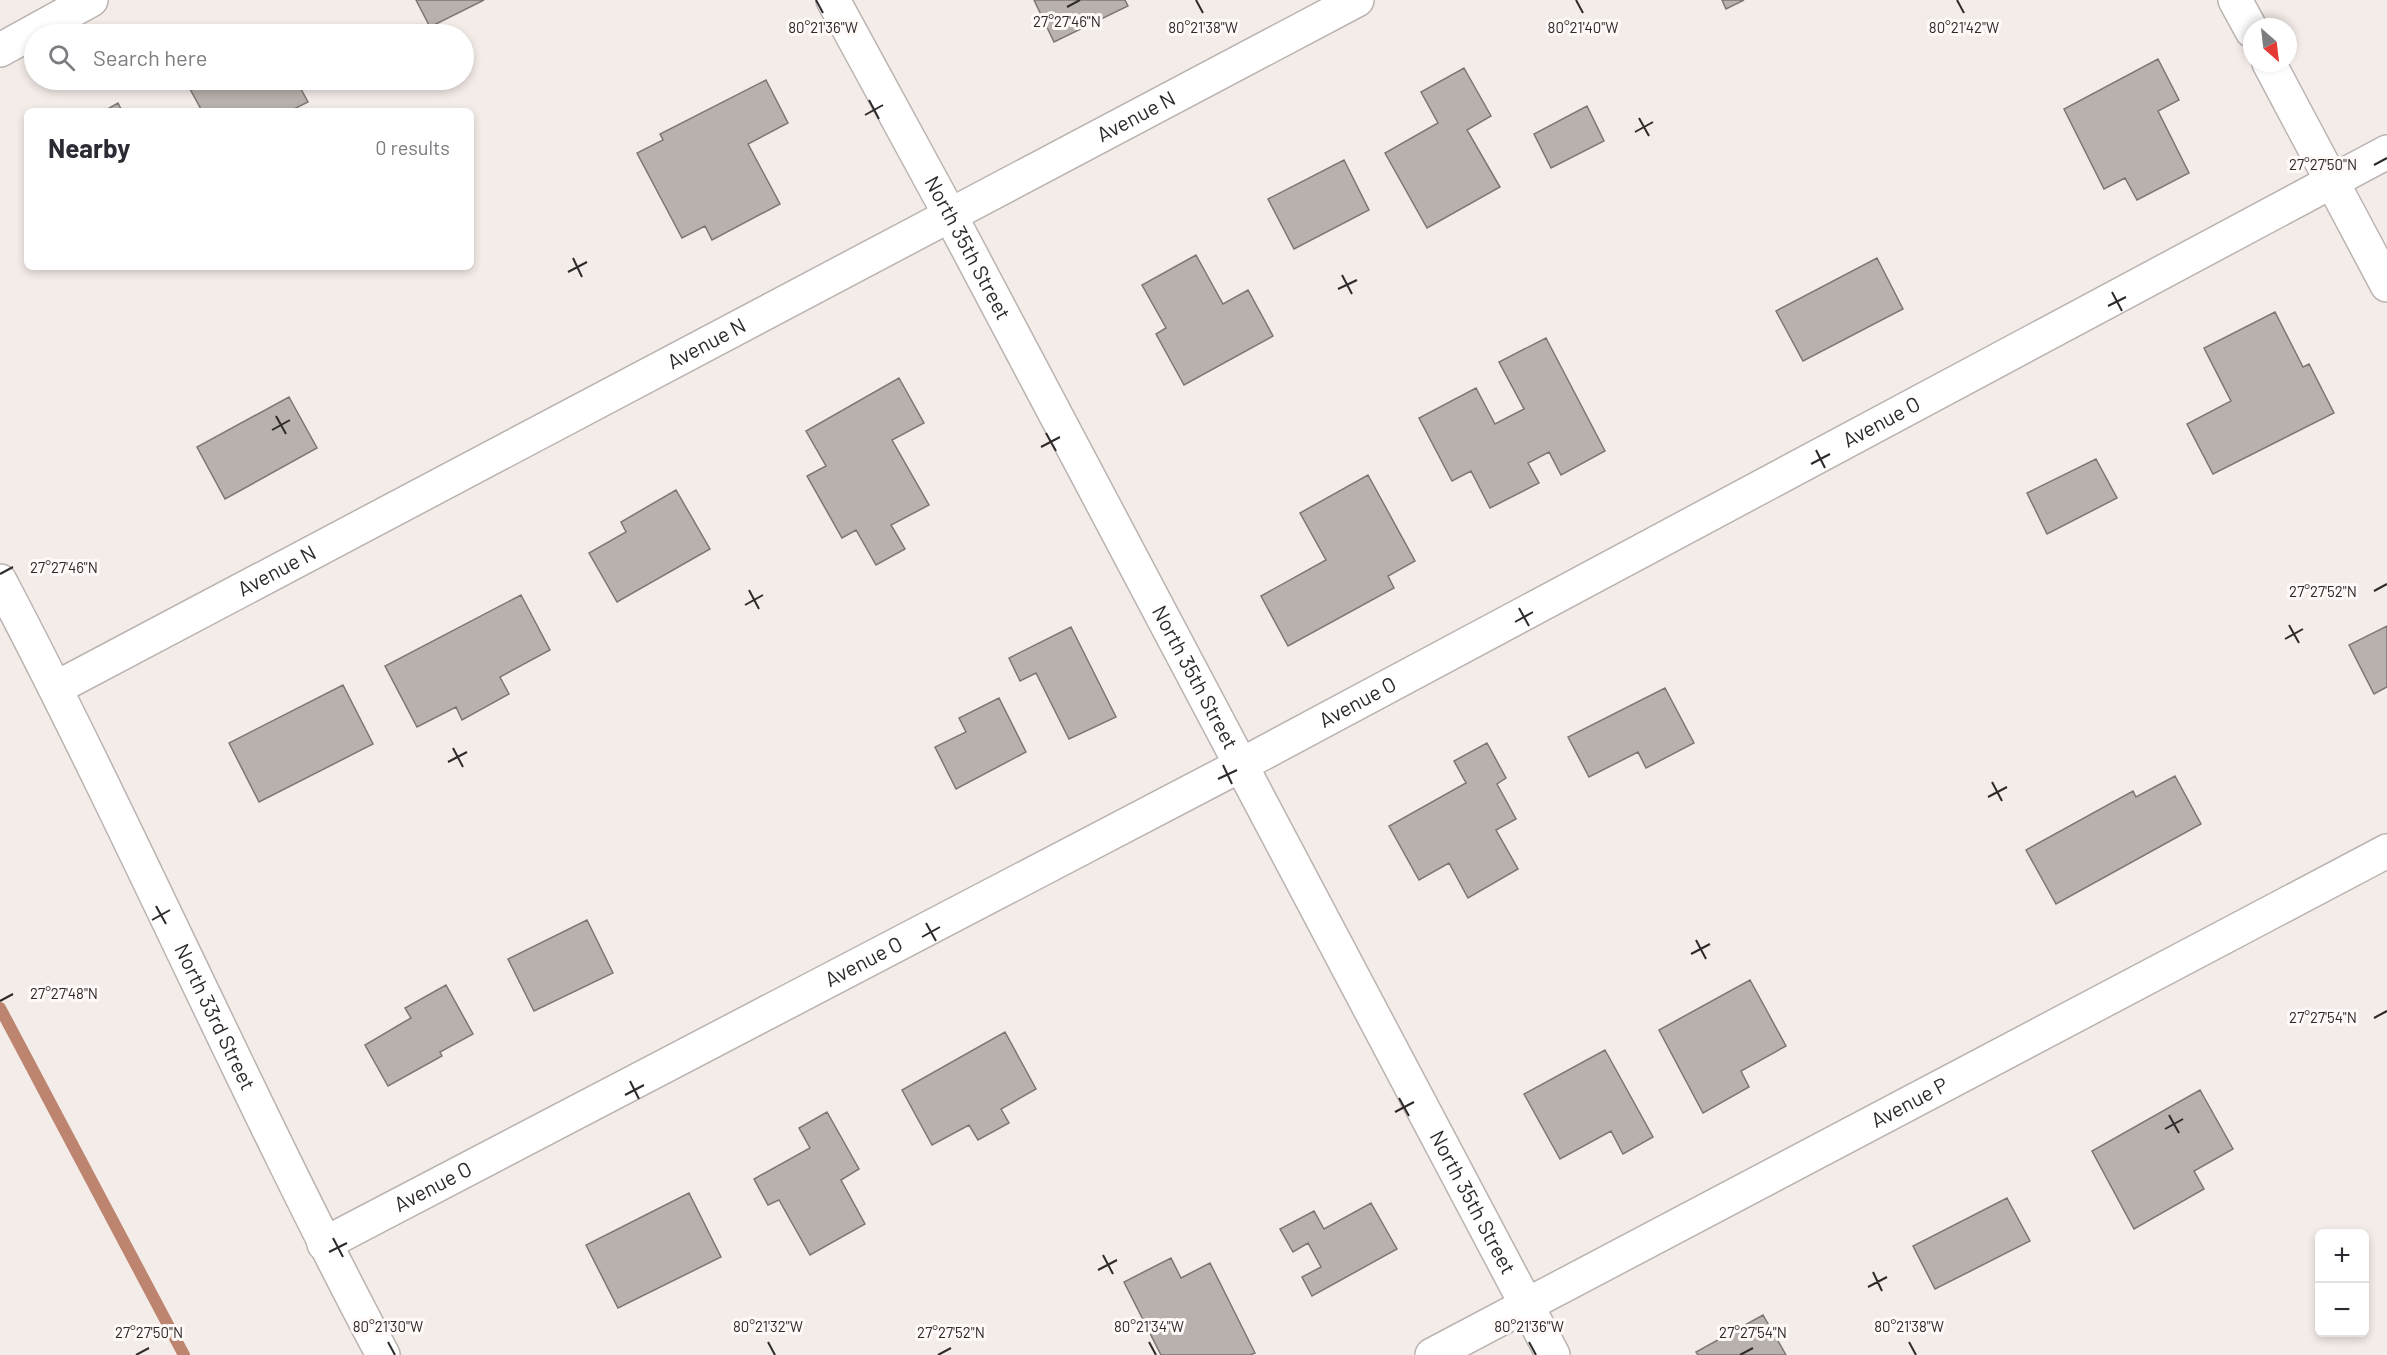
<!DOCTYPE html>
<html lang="en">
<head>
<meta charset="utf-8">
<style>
  body { margin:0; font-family:Barlow,sans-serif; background:#f7f7f7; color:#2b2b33 }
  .controls { position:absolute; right:18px; bottom:18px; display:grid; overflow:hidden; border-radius:9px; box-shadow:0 3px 9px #0003 }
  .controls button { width:54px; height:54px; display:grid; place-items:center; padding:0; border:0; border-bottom:2px solid #e1e1e2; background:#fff; color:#2b2b33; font:30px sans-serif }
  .compass { position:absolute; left:2243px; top:18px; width:54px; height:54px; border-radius:50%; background:#fff; box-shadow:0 3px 9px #0003; rotate:152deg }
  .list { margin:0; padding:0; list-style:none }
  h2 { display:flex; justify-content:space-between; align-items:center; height:78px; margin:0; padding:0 24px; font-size:26px }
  h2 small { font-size:20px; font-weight:400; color:#7c7c81 }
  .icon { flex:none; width:33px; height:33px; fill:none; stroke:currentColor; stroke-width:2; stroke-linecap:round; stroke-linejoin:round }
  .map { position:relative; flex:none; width:2387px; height:1355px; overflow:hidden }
  .search { position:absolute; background:#fff; box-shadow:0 3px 9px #0003; left:24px; top:24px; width:450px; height:66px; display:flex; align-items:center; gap:15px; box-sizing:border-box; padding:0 21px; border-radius:33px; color:#7c7c81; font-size:22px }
  .panel { position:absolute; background:#fff; box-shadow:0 3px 9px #0003; left:24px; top:108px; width:450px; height:162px; border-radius:9px }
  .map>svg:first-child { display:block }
</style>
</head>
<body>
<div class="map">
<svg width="2387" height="1355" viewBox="0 0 2387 1355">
  <rect width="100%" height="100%" fill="#f4ece9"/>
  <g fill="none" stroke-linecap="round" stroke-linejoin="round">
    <path stroke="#bd8570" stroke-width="12" d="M 0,1008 L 184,1355"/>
  </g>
  <path fill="#b8b1ae" stroke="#7d7673" stroke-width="1.5" d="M 416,0 L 484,0 L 430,27 Z
    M 1034,0 L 1125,0 L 1128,6 L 1054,42 Z
    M 1722,0 L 1744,0 L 1726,9 Z
    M 2158,59 L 2179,100 L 2158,111 L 2189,173 L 2137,200 L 2125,178 L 2104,189 L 2064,109 Z
    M 1464,68 L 1491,116 L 1467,130 L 1500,187 L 1427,228 L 1385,153 L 1438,123 L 1421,92 Z
    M 185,80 L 296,80 L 308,102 L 290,111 L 202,111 Z
    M 766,80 L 788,123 L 748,144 L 780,204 L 712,240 L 705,226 L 682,238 L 637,153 L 663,140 L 660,134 Z
    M 118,103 L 122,111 L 104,111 Z
    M 1587,106 L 1604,141 L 1551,168 L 1534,134 Z
    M 1344,160 L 1369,210 L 1294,249 L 1268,199 Z
    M 1196,255 L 1223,304 L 1248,290 L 1273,336 L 1184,385 L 1156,334 L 1166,328 L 1142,285 Z
    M 1877,258 L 1903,309 L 1803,361 L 1776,311 Z
    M 2275,312 L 2303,367 L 2309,364 L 2334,413 L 2213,474 L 2187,424 L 2231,401 L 2204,348 Z
    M 1546,338 L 1605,451 L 1561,475 L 1549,452 L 1528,463 L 1539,483 L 1490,508 L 1471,471 L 1452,481 L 1419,418 L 1476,388 L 1495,424 L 1524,409 L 1499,362 Z
    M 899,378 L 924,423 L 892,440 L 929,505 L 891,525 L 905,549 L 876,565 L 856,530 L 842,538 L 807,476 L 826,466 L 806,431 Z
    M 289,397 L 317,448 L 225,499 L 197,447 Z
    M 2096,459 L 2117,498 L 2047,534 L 2027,493 Z
    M 1368,475 L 1415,561 L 1388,576 L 1394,588 L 1288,646 L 1261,596 L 1326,560 L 1300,513 Z
    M 676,490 L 710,549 L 617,602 L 589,553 L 626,532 L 621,522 Z
    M 521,595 L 550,650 L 500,677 L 509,694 L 462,720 L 456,707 L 417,727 L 385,666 Z
    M 2387,626 L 2387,687 L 2374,694 L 2349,645 Z
    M 1071,627 L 1116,717 L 1069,739 L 1036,673 L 1020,681 L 1009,658 Z
    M 343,685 L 373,744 L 259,802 L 229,743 Z
    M 1665,688 L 1694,743 L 1646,768 L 1638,752 L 1589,777 L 1568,737 Z
    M 999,698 L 1026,752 L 956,789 L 935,747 L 966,732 L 959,718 Z
    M 1487,743 L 1506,778 L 1497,784 L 1516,819 L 1496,830 L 1518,869 L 1468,898 L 1449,863 L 1419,880 L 1389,826 L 1466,783 L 1454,761 Z
    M 2175,776 L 2201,824 L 2056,904 L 2026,850 L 2133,791 L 2136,797 Z
    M 587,920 L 613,973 L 534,1011 L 508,959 Z
    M 1750,980 L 1786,1046 L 1741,1071 L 1749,1087 L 1703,1113 L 1659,1030 Z
    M 446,985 L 473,1034 L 440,1052 L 442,1056 L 388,1086 L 365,1045 L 411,1018 L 405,1008 Z
    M 1005,1032 L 1036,1089 L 1001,1109 L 1009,1123 L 978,1140 L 969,1125 L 932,1145 L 902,1090 Z
    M 1605,1050 L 1653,1137 L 1623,1154 L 1611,1131 L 1560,1159 L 1524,1094 Z
    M 2200,1090 L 2233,1149 L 2194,1171 L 2204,1189 L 2134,1229 L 2092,1151 Z
    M 827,1112 L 859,1169 L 841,1180 L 865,1224 L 810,1255 L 779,1200 L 768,1205 L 754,1179 L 810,1148 L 799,1128 Z
    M 689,1193 L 721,1257 L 618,1308 L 586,1245 Z
    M 2007,1198 L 2030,1241 L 1935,1289 L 1913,1246 Z
    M 1371,1203 L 1397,1249 L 1312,1296 L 1302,1277 L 1321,1267 L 1308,1243 L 1293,1252 L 1280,1229 L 1314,1211 L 1324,1229 Z
    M 1171,1258 L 1181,1278 L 1210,1263 L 1255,1353 L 1250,1355 L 1161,1355 L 1124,1282 Z
    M 1763,1315 L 1786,1355 L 1698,1355 L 1696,1352 Z"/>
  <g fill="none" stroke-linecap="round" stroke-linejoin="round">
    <defs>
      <g id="minor">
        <path id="s1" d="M 833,0 L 950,215 L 1553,1355"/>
        <path d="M 2235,0 L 2252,31"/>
        <path d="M 0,50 L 91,0"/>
        <path d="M 2269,63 L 2387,285"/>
        <path id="s2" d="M 0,581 C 134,836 248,1101 383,1355"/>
        <path id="s3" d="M 56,688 L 1357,0"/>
        <path id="s4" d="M 324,1244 L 1241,765 L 2387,152"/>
        <path id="s5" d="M 1432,1355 L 2387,851"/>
      </g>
    </defs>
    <use href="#minor" stroke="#bab3b0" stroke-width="36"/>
    <use href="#minor" stroke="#fff" stroke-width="33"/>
  </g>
  <path fill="none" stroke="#2d2a29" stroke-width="2" d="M 816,0 L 823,13M 1196,0 L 1203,13M 1576,0 L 1583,13M 1957,0 L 1964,13M 1067,7 L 1080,0M 869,100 L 879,119M 865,115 L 883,105M 1639,118 L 1649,136M 1635,132 L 1653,122M 2374,165 L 2387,158M 573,258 L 582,277M 568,272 L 587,262M 1342,275 L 1352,294M 1338,289 L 1357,280M 2112,292 L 2122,311M 2108,306 L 2126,297M 276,416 L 286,434M 272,430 L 290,420M 1046,433 L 1056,451M 1041,447 L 1060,437M 1816,450 L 1825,468M 1811,464 L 1830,454M 0,574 L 13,567M 749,590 L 759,609M 2374,591 L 2387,584M 745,605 L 763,595M 1519,608 L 1529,626M 1515,622 L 1533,612M 2289,625 L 2299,643M 2285,639 L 2303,629M 453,748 L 463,767M 448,762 L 467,752M 1223,765 L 1232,784M 1218,779 L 1237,770M 1992,782 L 2002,801M 1988,797 L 2007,787M 156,906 L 166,924M 152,920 L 170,910M 926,923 L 936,941M 922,937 L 940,927M 1696,940 L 1706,959M 1691,954 L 1710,944M 0,1001 L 13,994M 2374,1018 L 2387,1011M 630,1081 L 639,1099M 625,1095 L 644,1085M 1399,1098 L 1409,1116M 1395,1112 L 1414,1102M 2169,1115 L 2179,1133M 2165,1129 L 2183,1119M 333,1238 L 343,1257M 329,1252 L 347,1243M 1103,1255 L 1113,1274M 1098,1270 L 1117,1260M 1873,1272 L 1882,1291M 1868,1287 L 1887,1277M 388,1342 L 395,1355M 768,1342 L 775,1355M 1149,1342 L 1156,1355M 1529,1342 L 1536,1355M 1909,1342 L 1916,1355M 136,1355 L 149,1348M 938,1355 L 951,1348M 1740,1355 L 1753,1348"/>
  <g text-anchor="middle" stroke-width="6" stroke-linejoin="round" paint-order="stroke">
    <g font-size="21" fill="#2d2a29" stroke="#fffaf8">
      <text dy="7" stroke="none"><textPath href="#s3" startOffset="1222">Avenue N</textPath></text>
      <text dy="7" stroke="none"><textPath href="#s1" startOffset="282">North 35th Street</textPath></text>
      <text dy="7" stroke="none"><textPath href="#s3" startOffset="736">Avenue N</textPath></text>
      <text dy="7" stroke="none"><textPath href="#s4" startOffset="1761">Avenue O</textPath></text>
      <text dy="7" stroke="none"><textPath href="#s3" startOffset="250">Avenue N</textPath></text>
      <text dy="7" stroke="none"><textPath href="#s1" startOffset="768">North 35th Street</textPath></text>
      <text dy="7" stroke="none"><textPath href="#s4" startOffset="1167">Avenue O</textPath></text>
      <text dy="7" stroke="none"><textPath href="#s4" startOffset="609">Avenue O</textPath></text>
      <text dy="7" stroke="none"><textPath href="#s2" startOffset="486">North 33rd Street</textPath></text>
      <text dy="7" stroke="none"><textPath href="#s5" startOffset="540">Avenue P</textPath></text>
      <text dy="7" stroke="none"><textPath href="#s4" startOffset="123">Avenue O</textPath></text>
      <text dy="7" stroke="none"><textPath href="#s1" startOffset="1362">North 35th Street</textPath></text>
    </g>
  </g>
  <g font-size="15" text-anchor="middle" fill="#2d2a29" stroke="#fffaf8" stroke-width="6" stroke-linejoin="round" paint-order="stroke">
    <text x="1067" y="27">27°27'46"N</text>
    <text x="823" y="33">80°21'36"W</text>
    <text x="1203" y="33">80°21'38"W</text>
    <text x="1583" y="33">80°21'40"W</text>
    <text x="1964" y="33">80°21'42"W</text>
    <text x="2323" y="170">27°27'50"N</text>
    <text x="64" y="573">27°27'46"N</text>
    <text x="2323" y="597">27°27'52"N</text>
    <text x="64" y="999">27°27'48"N</text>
    <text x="2323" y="1023">27°27'54"N</text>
    <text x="388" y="1332">80°21'30"W</text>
    <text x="768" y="1332">80°21'32"W</text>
    <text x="1149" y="1332">80°21'34"W</text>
    <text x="1529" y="1332">80°21'36"W</text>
    <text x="1909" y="1332">80°21'38"W</text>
    <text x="149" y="1338">27°27'50"N</text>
    <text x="951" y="1338">27°27'52"N</text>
    <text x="1753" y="1338">27°27'54"N</text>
  </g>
</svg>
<div class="controls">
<button>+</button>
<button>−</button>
</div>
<svg class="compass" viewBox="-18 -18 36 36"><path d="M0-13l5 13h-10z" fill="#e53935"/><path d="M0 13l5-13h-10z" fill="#7c7c81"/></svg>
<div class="search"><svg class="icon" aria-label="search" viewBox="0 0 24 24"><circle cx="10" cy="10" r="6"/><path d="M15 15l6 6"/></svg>Search here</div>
<section class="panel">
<h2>Nearby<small>0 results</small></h2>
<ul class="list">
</ul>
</section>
</div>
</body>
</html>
